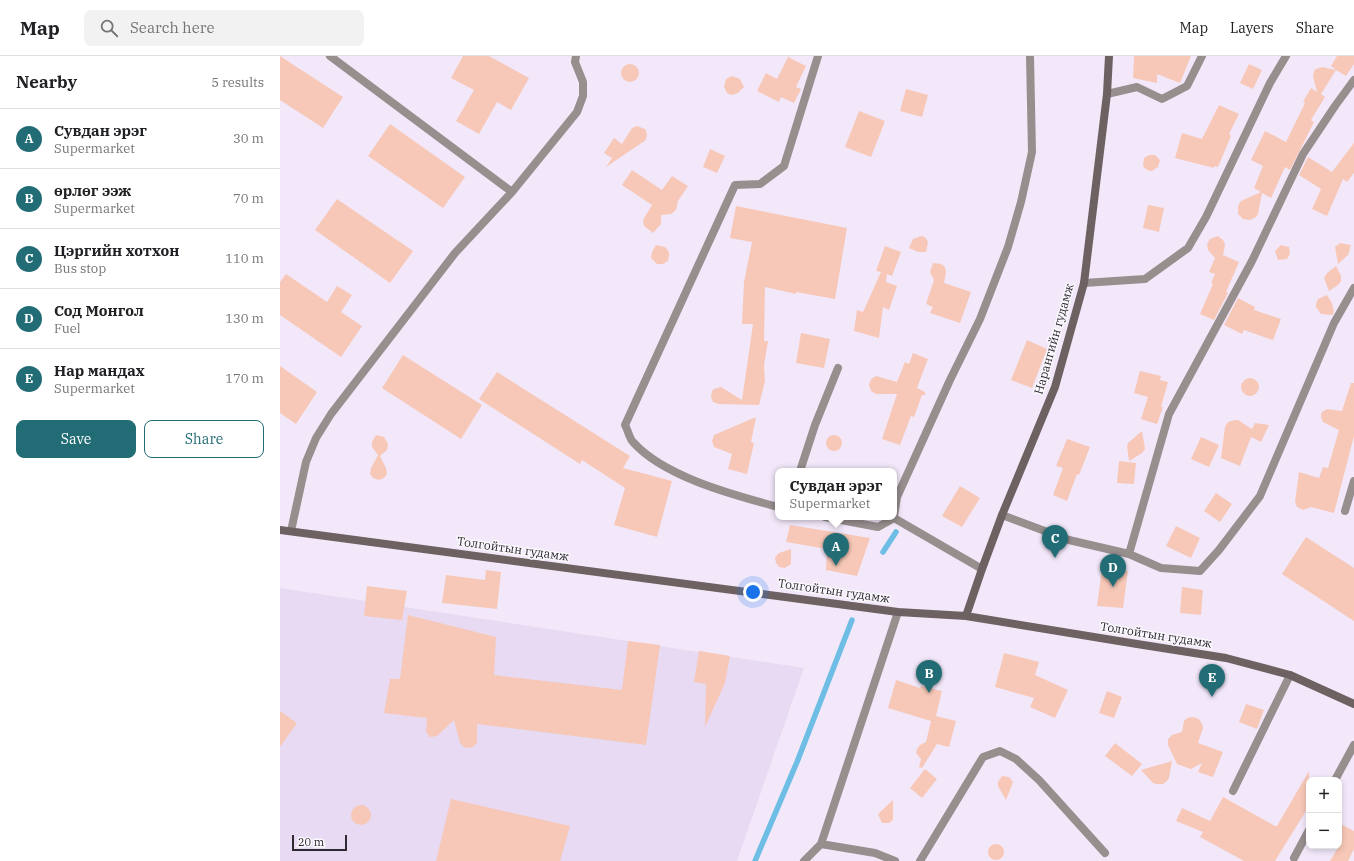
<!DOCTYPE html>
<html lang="en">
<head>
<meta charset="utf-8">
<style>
  body { margin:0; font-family:"IBM Plex Serif",serif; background:#f2f2f2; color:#202124 }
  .controls { position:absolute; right:12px; bottom:12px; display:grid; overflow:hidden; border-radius:8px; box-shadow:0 2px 6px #0003 }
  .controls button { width:36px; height:36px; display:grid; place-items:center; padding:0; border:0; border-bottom:1px solid #e0e0e0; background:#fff; color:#202124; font:20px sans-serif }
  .scale { position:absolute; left:12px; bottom:10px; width:55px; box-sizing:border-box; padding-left:4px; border:2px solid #2e2a31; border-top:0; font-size:11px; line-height:14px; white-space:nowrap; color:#2e2a31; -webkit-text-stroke:3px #fbf9fd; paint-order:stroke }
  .you { position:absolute; left:473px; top:536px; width:14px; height:14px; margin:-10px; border:3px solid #fff; border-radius:50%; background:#1a73e8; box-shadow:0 0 0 6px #1a73e833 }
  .badge { display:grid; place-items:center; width:26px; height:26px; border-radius:50%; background:#226c76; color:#fff; font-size:13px; font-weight:700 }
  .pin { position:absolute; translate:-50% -33px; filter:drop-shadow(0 1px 2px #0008) }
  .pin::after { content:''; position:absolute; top:21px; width:14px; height:12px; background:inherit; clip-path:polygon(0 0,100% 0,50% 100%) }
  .popup { position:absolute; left:495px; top:412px; width:122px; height:52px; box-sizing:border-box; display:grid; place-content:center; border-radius:8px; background:#fff; filter:drop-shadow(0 1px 3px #0005); font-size:13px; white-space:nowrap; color:#757577 }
  .popup b { font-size:15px; color:#202124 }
  .popup::after { content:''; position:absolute; left:50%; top:100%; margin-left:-8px; border:8px solid transparent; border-top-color:#fff }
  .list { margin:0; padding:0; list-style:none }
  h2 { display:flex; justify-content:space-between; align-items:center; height:52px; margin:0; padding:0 16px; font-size:17px }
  h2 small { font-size:13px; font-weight:400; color:#757577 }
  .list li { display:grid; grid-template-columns:26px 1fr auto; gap:12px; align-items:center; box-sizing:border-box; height:60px; padding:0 16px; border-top:1px solid #e0e0e0 }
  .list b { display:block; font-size:15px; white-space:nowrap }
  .list p { margin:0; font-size:13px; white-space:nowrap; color:#757577 }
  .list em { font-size:13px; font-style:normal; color:#757577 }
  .actions { display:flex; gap:8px; padding:12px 16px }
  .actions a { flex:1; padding:9px 0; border:1px solid #226c76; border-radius:8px; text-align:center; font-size:14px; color:#226c76 }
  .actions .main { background:#226c76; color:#fff }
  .icon { flex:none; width:22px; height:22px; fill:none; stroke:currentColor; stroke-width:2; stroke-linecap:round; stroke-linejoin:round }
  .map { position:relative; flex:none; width:1074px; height:805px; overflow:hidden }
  header { display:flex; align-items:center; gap:24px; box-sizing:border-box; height:56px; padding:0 20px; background:#fff; border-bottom:1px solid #e0e0e0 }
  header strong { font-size:19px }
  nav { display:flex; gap:22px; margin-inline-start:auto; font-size:14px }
  .search { width:280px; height:36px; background:#f2f2f2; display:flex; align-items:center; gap:10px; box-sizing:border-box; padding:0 14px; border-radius:8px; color:#757577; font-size:15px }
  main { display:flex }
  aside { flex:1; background:#fff }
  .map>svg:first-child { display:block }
</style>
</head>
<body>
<header>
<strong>Map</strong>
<div class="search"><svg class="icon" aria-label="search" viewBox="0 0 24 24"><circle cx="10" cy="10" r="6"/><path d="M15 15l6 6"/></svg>Search here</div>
<nav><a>Map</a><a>Layers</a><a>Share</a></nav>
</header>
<main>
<aside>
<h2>Nearby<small>5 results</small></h2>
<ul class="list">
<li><span class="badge">A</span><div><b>Сувдан эрэг</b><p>Supermarket</p></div><em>30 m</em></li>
<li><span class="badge">B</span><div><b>өрлөг ээж</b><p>Supermarket</p></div><em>70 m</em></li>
<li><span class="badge">C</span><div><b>Цэргийн хотхон</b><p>Bus stop</p></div><em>110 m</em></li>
<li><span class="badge">D</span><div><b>Сод Монгол</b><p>Fuel</p></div><em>130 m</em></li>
<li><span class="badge">E</span><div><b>Нар мандах</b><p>Supermarket</p></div><em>170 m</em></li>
</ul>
<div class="actions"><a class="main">Save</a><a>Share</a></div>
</aside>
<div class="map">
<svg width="1074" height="805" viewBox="0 0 1074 805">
  <rect width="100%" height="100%" fill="#f2e8fa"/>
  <path fill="#e7daf2" d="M 0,532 L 524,612 L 457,805 L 0,805 Z"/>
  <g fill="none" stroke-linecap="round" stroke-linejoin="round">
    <path stroke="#6dbde5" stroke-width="5.5" d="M 603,496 L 616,476
      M 475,805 L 517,706 L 572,564"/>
  </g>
  <path fill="#f7c8b8" d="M 0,0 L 63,41 L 43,72 L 0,44 Z
    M 183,0 L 209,0 L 249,22 L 231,54 L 217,46 L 199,78 L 176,65 L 194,34 L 171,22 Z
    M 854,0 L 911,0 L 900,27 L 877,18 L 877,27 L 853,22 Z
    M 1057,0 L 1074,0 L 1074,8 L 1066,20 L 1056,14 L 1041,38 L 1045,41 L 1031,64 L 1034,66 L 1010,114 L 1005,111 L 991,142 L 982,137 L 978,158 L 976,161 L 970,164 L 963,163 L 958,158 L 958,151 L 959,148 L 961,145 L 981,136 L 974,132 L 983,110 L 971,104 L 985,75 L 1006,86 L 1025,47 L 1023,46 L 1031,32 L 1037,36 L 1033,21 L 1034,15 L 1036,13 L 1042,11 L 1056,14 L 1051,10 Z
    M 508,1 L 526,10 L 516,31 L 521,33 L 514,47 L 501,41 L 499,46 L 477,35 L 486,17 L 497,23 Z
    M341 17a9 9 0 1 1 18 0a9 9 0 1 1-18 0Z
    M 969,8 L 982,14 L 973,33 L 960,27 Z
    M 452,20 L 460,23 L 464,31 L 458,37 L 452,39 L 447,37 L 444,31 L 446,23 Z
    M 626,33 L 648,39 L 642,61 L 620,55 Z
    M 939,49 L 959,58 L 949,78 L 951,80 L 938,111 L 934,110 L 934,112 L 895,102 L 902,77 L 922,83 Z
    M 579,55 L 605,65 L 591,101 L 565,91 Z
    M 110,68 L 185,121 L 163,152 L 88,100 Z
    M 357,70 L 365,73 L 367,78 L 366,84 L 326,111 L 332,102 L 324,97 L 334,82 L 342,88 L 352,72 Z
    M 1074,87 L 1074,117 L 1067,126 L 1063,123 L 1047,160 L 1032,153 L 1041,133 L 1019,119 L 1028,101 L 1052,116 Z
    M 430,93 L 445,100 L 437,117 L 423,111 Z
    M 869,99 L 875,99 L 880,104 L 878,111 L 872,115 L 867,114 L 863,110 L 864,102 Z
    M 352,114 L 382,134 L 392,120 L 408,130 L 398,145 L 396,154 L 391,158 L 381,159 L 381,168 L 373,177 L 364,170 L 363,164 L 372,149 L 342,129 Z
    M 57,143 L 133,195 L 110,227 L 35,174 Z
    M 868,149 L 884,152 L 879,176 L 863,172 Z
    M 456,150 L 567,172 L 555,243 L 516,236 L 516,238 L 485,231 L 484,285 L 488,285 L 484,309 L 485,325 L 479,349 L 438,348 L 433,346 L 431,341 L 432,335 L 434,333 L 441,331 L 462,344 L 473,268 L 462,268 L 464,226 L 472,186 L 450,182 Z
    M 641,180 L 645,181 L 648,186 L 646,196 L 638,196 L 629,192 L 633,183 Z
    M 938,180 L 943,184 L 944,186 L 945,189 L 943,199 L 959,206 L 946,236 L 948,237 L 934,264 L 920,258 L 933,228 L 931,227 L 935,218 L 929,216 L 935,202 L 928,194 L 927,188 L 930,183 Z
    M 1060,187 L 1071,189 L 1068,199 L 1058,208 L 1055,191 Z
    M 376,189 L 385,191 L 389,196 L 389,199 L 388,205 L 383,208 L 377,208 L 371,202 L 372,196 Z
    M 1001,189 L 1009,191 L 1010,198 L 1007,203 L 998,204 L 995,195 Z
    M 605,190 L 621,196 L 612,220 L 607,218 L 606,226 L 617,230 L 609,254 L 603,251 L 599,282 L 574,275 L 577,254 L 583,256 L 601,216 L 596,215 Z
    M 653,207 L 661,208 L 665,211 L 666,216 L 664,227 L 691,236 L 680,267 L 650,257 L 653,251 L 646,248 L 654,224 L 650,216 Z
    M 1056,210 L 1061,220 L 1061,225 L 1058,229 L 1049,235 L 1044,222 L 1047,217 Z
    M 6,218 L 47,246 L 57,230 L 72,239 L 61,256 L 82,270 L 61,301 L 0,259 L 0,226 Z
    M 1047,239 L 1052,247 L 1054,256 L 1052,259 L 1041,258 L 1036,251 L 1036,248 L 1038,243 Z
    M 958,242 L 975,251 L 974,254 L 1001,263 L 993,284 L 964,274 L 962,278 L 944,269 Z
    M 521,277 L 550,283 L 544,312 L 516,307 Z
    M 747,284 L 767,293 L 752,332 L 731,324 Z
    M 633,297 L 648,303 L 637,332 L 645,336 L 645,339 L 642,339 L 634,361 L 631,360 L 620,389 L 602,383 L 617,338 L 596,338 L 591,335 L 589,329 L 591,323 L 596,320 L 617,326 L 625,306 L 629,308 Z
    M 123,299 L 202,349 L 181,383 L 102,332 Z
    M 0,310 L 37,336 L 16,368 L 0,357 Z
    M 860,315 L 881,320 L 880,324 L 888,326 L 881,351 L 883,351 L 877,368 L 861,363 L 868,341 L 854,337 Z
    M 217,316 L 350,400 L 343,412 L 392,425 L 377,481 L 334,469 L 345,432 L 302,404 L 300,408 L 199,343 Z
    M961 331a9 9 0 1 1 18 0a9 9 0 1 1-18 0Z
    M 1071,327 L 1074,327 L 1074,380 L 1054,457 L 1031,451 L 1023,454 L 1017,451 L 1015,446 L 1019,416 L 1039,422 L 1043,411 L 1048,412 L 1059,374 L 1043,366 L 1041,361 L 1041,358 L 1042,356 L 1047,353 L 1062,355 Z
    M 476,361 L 471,386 L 474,387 L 467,418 L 448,413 L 452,398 L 434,391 L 432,385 L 434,379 Z
    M 955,364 L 958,364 L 972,373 L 975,367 L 989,369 L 981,386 L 971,381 L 960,410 L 941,402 L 945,371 L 948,366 Z
    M 862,375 L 865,393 L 862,397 L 849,405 L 847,390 L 848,387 Z
    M546 387a8 8 0 1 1 16 0a8 8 0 1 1-16 0Z
    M 96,379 L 104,381 L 108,388 L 107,394 L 100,400 L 106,412 L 107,418 L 104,422 L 99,424 L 93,422 L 90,418 L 91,412 L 98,399 L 92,391 L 92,386 Z
    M 921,381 L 939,389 L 929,411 L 911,403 Z
    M 787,383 L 810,391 L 799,419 L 797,418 L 787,445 L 773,439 L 783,412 L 776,410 Z
    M 839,405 L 856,407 L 854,428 L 837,427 Z
    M 680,430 L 700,442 L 682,471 L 662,460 Z
    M 936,437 L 952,448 L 940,466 L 924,455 Z
    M 510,469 L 590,482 L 577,520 L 546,514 L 547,493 L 506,486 Z
    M 896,470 L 920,482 L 911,502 L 886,490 Z
    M 1026,481 L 1074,512 L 1074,565 L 1002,518 Z
    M 511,493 L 511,508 L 505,512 L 499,511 L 496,507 L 495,502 L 497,499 L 499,497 Z
    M 822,512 L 848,515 L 843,552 L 817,550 Z
    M 206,514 L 221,516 L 217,553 L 162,547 L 166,519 L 205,524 Z
    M 87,530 L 127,535 L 122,564 L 84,560 Z
    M 902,531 L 923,534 L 921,559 L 900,557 Z
    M 128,559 L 216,581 L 214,619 L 342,634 L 348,585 L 380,589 L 366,689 L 197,668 L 197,687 L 193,691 L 187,692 L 184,691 L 180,687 L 174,664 L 157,680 L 150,681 L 146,676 L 147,662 L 104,657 L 110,623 L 120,623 Z
    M 419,595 L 450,600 L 445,627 L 425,671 L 426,628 L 414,626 Z
    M 724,597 L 759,606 L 755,619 L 788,634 L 775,662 L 750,651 L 754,642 L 715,631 Z
    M 616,624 L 640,632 L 641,630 L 662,635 L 656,660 L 676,665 L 669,691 L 657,688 L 642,712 L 639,711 L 641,703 L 636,697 L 637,693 L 640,689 L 646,686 L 651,665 L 608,652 Z
    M 827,635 L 842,641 L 834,662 L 819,657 Z
    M 966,648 L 984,654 L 977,673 L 959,666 Z
    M 0,655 L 17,667 L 0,691 Z
    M 913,661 L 919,663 L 922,668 L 923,672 L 918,687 L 943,696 L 933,721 L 918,716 L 922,707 L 911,713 L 897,708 L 888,689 L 888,683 L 892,679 L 902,676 L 904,665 L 907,662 Z
    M 835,687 L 862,708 L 852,720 L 825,700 Z
    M 892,705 L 889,722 L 888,724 L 883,728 L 876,728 L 873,727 L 861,714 Z
    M 645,713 L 657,723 L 642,742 L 630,732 Z
    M 1029,715 L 1029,750 L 995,805 L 964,805 L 920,781 L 923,776 L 896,765 L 902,752 L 930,765 L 943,741 L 995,770 L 997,770 Z
    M 722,720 L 729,721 L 733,726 L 726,744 L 718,730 L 718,726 Z
    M 171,743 L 290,770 L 280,805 L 156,805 Z
    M 613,744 L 613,764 L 609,767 L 602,767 L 598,758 Z
    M71 759a10 10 0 1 1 20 0a10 10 0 1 1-20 0Z
    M 1059,767 L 1074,775 L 1074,793 L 1068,805 L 1050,805 L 1059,790 Z
    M708 796a8 8 0 1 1 16 0a8 8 0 1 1-16 0Z"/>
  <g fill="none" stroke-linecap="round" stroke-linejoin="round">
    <path stroke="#978e8e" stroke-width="8" d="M 50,0 L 232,136
      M 827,38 L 857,31 L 882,43 L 907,30 L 922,0
      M 804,227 L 865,223 L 908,192 L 926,161 L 990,27 L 1006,0
      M 520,415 L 535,369 L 558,312
      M 498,451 C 454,439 384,421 353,386 C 349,382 348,374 345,369 L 455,129 L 480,128 L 504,110 L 538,0
      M 1065,455 L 1074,425
      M 722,459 L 789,484 L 849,498 L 881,512 L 920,515 L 939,494 L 980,440 L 1054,267 L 1074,232
      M 614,460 L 617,441 L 670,324 L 700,263 L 728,191 L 741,146 L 752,96 L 750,0
      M 545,461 L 598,471 L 614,462 L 702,513
      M 11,475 L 26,406 L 36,382 L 51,358 L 175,197 L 232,136 L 297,56 L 303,40 L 303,26 L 295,6 L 296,0
      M 849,498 L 889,358 L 972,205 L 1023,98 L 1055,50 L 1074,24
      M 1055,724 L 1074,689
      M 953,735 L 1010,619
      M 541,788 L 618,556
      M 1014,802 L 1029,774
      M 524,805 L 541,788 L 595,797 L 615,805
      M 640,805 L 703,701 L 720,695 L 736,703 L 759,724 L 825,797"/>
    <path stroke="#6e6162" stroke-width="8" d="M 0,474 L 618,556 L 686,560 L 857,588 L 946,602 L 1010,619 L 1074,648
      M 686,560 L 702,513 L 722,459 L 775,331 L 804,227 L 827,38 L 829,0"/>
  </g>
  <g text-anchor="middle" stroke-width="3" stroke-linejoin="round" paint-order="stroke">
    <g font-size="12" fill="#2e2a31" stroke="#fbf9fd">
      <text transform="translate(774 283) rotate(-74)" y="4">Нарангийн гудамж</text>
      <text transform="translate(233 493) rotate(8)" y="4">Толгойтын гудамж</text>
      <text transform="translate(554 535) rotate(8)" y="4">Толгойтын гудамж</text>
      <text transform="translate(876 579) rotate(9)" y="4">Толгойтын гудамж</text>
    </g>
  </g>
</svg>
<div class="controls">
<button>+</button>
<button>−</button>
</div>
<div class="scale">20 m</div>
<div class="you"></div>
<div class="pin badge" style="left:556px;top:510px">A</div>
<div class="popup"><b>Сувдан эрэг</b>Supermarket</div>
<div class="pin badge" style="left:649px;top:637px">B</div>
<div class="pin badge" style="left:775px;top:502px">C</div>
<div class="pin badge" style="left:833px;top:531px">D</div>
<div class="pin badge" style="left:932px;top:641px">E</div>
</div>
</main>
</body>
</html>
